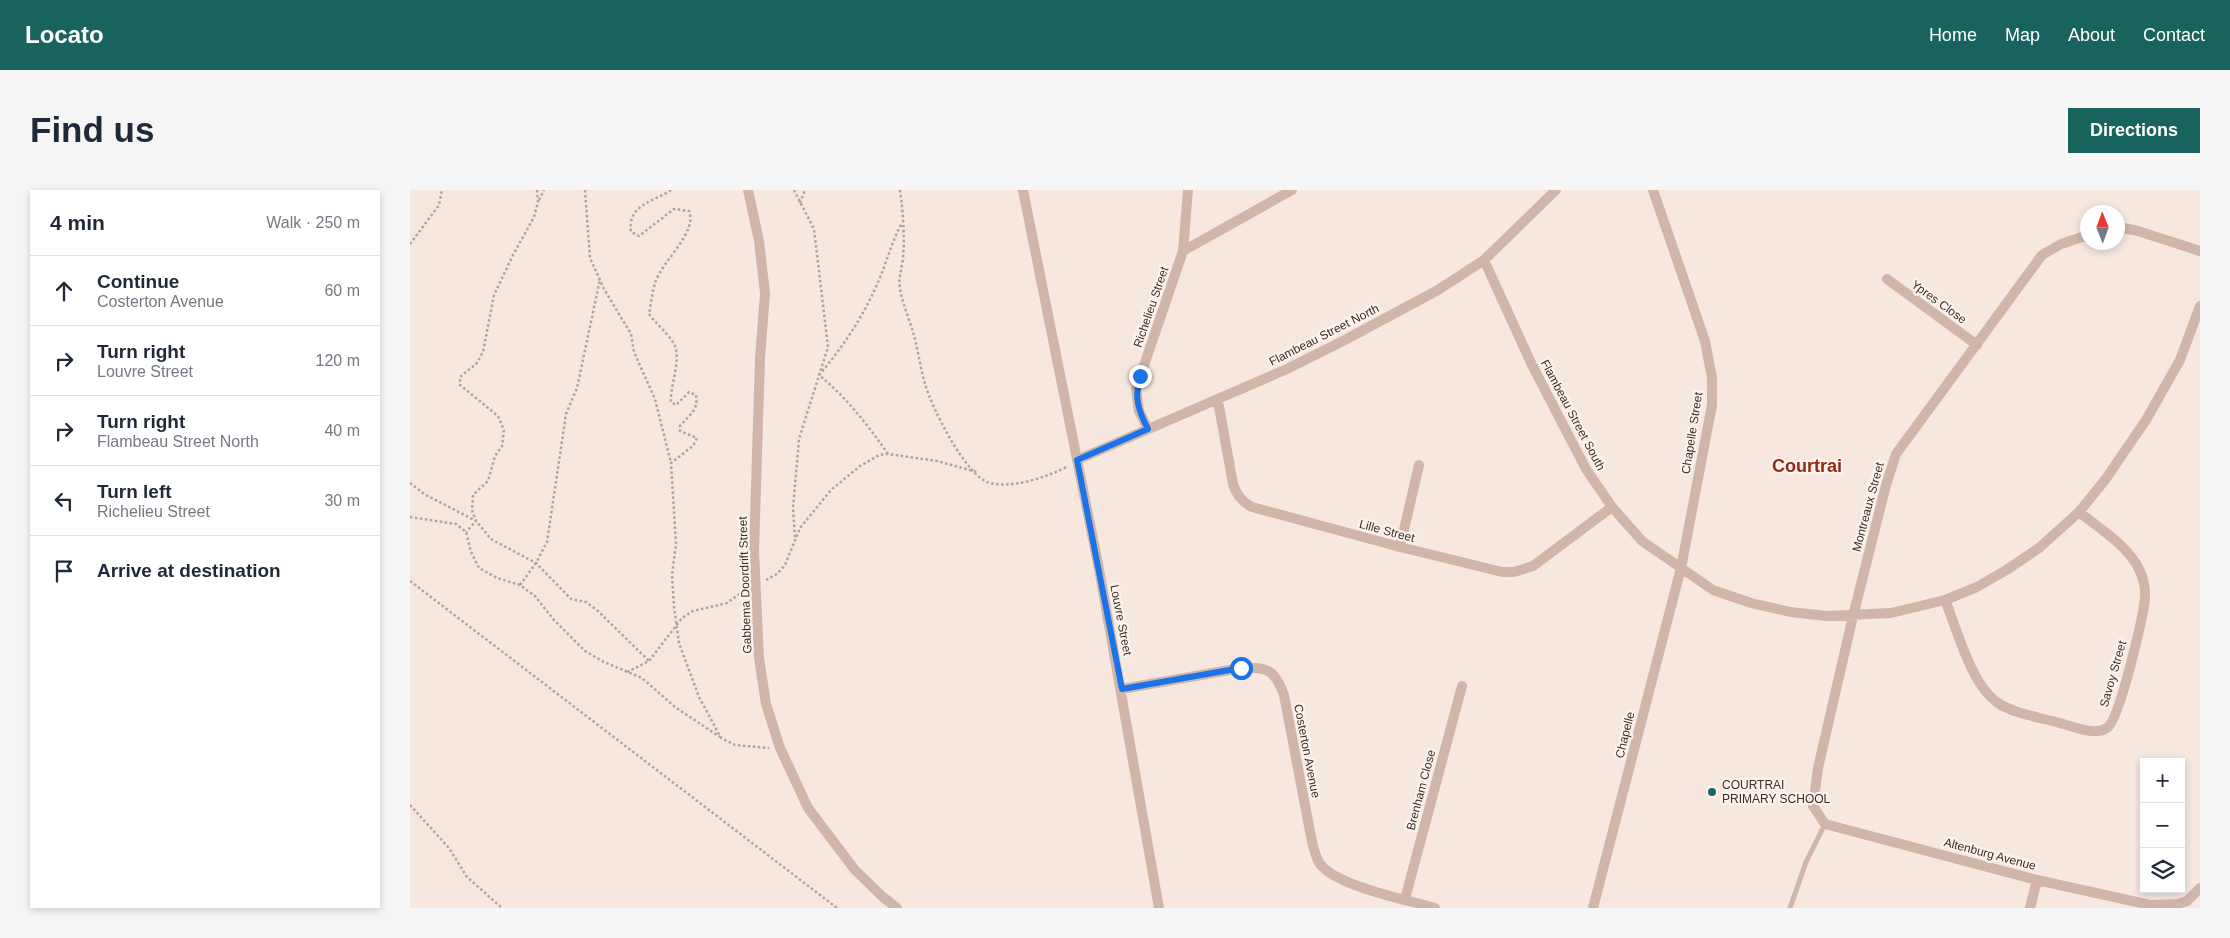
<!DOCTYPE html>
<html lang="en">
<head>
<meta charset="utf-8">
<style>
  body { margin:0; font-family:Arial,sans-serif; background:#f6f6f7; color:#1f2937 }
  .controls { position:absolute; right:15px; bottom:15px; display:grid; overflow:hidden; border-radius:0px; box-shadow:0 2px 8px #0003 }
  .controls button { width:45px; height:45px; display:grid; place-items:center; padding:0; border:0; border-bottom:1px solid #e0e1e3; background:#fff; color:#1f2937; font:25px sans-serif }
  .compass { position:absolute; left:1670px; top:15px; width:45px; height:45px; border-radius:50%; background:#fff; box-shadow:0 2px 8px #0003; rotate:359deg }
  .stop { position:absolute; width:15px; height:15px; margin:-11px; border:4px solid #1a73e8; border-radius:50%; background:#fff }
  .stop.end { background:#1a73e8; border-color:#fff; box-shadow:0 1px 5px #0008 }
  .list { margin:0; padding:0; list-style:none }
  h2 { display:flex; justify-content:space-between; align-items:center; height:65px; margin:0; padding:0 20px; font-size:21px }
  h2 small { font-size:16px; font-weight:400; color:#747a83 }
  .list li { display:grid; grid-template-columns:32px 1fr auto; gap:15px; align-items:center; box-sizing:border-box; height:70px; padding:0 20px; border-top:1px solid #e0e1e3 }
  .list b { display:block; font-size:19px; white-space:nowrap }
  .list p { margin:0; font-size:16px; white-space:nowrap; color:#747a83 }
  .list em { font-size:16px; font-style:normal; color:#747a83 }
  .icon { flex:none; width:28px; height:28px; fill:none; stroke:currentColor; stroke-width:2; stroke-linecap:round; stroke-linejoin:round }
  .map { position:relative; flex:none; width:1790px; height:718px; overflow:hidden; border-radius:0px }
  header { display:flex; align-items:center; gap:30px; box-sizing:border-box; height:70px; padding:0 25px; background:#19635f; color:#fff }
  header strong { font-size:24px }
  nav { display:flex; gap:28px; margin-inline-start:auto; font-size:18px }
  .intro { display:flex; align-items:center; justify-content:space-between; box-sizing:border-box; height:120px; padding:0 30px }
  h1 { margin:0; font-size:35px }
  .button { padding:12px 22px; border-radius:0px; background:#19635f; color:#fff; font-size:18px; font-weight:700 }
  main { display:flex; gap:30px; padding:0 30px }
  aside { flex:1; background:#fff; border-radius:0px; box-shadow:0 2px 8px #0003 }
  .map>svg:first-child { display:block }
</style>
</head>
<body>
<header>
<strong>Locato</strong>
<nav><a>Home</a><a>Map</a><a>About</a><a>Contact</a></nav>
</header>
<div class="intro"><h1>Find us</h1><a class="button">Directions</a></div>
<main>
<aside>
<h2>4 min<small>Walk · 250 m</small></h2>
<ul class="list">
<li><svg class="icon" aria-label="ahead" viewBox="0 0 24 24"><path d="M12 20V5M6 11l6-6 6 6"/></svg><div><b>Continue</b><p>Costerton Avenue</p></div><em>60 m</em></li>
<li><svg class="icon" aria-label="right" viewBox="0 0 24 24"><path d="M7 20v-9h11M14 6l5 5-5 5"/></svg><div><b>Turn right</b><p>Louvre Street</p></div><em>120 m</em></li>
<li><svg class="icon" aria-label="right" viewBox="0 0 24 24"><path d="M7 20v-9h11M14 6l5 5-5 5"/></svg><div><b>Turn right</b><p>Flambeau Street North</p></div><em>40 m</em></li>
<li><svg class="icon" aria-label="left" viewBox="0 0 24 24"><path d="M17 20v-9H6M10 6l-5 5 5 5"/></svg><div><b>Turn left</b><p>Richelieu Street</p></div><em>30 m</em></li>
<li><svg class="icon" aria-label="arrive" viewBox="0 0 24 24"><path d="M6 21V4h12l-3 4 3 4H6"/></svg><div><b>Arrive at destination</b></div></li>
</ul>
</aside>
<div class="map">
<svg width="1790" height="718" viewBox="0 0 1790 718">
  <rect width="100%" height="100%" fill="#f6e8df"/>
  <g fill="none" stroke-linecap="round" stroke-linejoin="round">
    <path stroke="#bc9f93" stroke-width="2.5" stroke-dasharray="2.5 2.5" stroke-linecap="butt" d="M 127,0 L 128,12 L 124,27 L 103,65 L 84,105 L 73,162 L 66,174 L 50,187 L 50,195 L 88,226 L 94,240 L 92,256 L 85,266 L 78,291 L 63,305 L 62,320 L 66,331 L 81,349 L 126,373 L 161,409 L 176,412 L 188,421 L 239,471
      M 175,0 L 180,68 L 194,99 L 221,144 L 224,162 L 245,209 L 261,273
      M 261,0 C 243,12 217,15 221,42 L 229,46 L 264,19 L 279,21 C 288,42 252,71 245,93 C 242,103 241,114 239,124 C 246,134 258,143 264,154 C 272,168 260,195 261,212 L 266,215 L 279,202 L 286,205 C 289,220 279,225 270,236 L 270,241 L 287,248 L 283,256 L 261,273 L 266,354 L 262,385 L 264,417 L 269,453 L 289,507 L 311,548 L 325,555 L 359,558
      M 384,0 L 404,39 L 418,157 L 389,249 L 383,318 L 385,348
      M 490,0 C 493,22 495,46 493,68 C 492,79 488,87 490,98 C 492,113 499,128 503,142 C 508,159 510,177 515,194 C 522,218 554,282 577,292 C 598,300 639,287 658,276
      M 129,10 L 134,0
      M 390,13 L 395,0
      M 0,54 L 29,15 L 32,0
      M 478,264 C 458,235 436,207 409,185 C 434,156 454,125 469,90 C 477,71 482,51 492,33
      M 0,293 L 14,304 L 66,331 L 56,342
      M 0,327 L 46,334 L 56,342 L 61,362 L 69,378 L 87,388 L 110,395 L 125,406 L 143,429 L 175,461 L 194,472 L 232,488 L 265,517 L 310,547
      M 356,390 L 367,384 L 375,375 L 390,338 L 421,300 L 450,276 L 469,265 L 478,264 L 527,271 L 567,282
      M 0,391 L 427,718
      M 110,395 L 126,373 L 137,352 L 156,224 L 167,198 L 190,89
      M 217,482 L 239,471 L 272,428 L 283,421 L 317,413 L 335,400
      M 0,615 L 39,658 L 57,687 L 92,718"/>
    <path stroke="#d0b6a9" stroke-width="5" d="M 1380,718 L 1396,672 L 1415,634"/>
    <path stroke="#d0b6a9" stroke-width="10" d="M 338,0 L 349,51 L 355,103 L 350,168 L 344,361 L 349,468 L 356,514 L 370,558 L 398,618 L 445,680 L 473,707 L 487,718
      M 613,0 L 689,379 L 749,718
      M 1708,37 L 1728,41 L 1790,61
      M 1678,45 L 1651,54 L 1632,65 L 1486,264 L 1476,295 L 1443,426 L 1408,578 L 1403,616 L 1415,634 L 1627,690 L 1740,715 L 1768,714 L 1777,711 L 1790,698
      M 773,61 L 882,0
      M 1074,70 L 1122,175 L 1176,279 L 1202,317 L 1232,351 L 1303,400 L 1341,413 L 1380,422 L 1417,426 L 1481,423 L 1535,410 L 1567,397 L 1598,379 L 1629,358 L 1669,322 L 1695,290 L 1736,230 L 1770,170 L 1790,116
      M 1477,89 L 1567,155
      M 808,211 L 823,294 C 827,305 831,311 842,317 L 990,357 L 1092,382 L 1104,382 L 1123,376 L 1202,317
      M 738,239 L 729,221 L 726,199 L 773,61 L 778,0
      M 667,270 L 877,179 L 933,151 L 1028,100 L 1074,70 L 1146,0
      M 990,357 L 1009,275
      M 1535,410 C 1547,439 1561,495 1588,513 C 1604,524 1634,528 1653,534 C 1665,537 1685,546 1697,538 C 1710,529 1733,427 1735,408 C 1736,399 1733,387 1729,379 C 1717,355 1689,338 1669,322
      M 712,499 L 831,478 C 857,476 865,480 874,505 L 902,652 C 904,660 906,668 910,674 C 926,696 998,710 1025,718
      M 995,709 L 1052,496
      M 1183,718 L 1271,378 L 1302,215 L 1302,188 L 1295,151 L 1243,0
      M 1620,718 L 1627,690"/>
  </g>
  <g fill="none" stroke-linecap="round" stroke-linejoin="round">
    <path stroke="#1a73e8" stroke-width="6" d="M 730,186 C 724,207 728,220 738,239 L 667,270 L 712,499 L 831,478"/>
  </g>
  <circle fill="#19635f" stroke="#fcf3ec" stroke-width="2" cx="1302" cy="602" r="5"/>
  <g text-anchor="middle" stroke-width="4.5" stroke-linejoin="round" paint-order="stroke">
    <g font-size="12" fill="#3c2d29" stroke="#fcf3ec">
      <text transform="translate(1529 112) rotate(36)" y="4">Ypres Close</text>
      <text transform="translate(741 117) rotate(-71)" y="4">Richelieu Street</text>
      <text transform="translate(914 145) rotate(-27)" y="4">Flambeau Street North</text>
      <text transform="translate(1163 225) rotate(62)" y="4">Flambeau Street South</text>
      <text transform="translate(1282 243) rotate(-81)" y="4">Chapelle Street</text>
      <text transform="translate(1458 317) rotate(-75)" y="4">Montreaux Street</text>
      <text transform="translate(977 341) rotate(15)" y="4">Lille Street</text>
      <text transform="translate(335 395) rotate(-92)" y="4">Gabbema Doordrift Street</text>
      <text transform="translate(711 430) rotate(79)" y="4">Louvre Street</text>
      <text transform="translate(1703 484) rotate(-74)" y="4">Savoy Street</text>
      <text transform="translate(1215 545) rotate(-76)" y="4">Chapelle</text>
      <text transform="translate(897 561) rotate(79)" y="4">Costerton Avenue</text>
      <text transform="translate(1011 600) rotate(-75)" y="4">Brenham Close</text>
      <text transform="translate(1580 664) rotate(15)" y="4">Altenburg Avenue</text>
    </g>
    <g font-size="12" fill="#3c2d29" stroke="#fcf3ec" text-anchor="start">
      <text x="1312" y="599">COURTRAI<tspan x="1312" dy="14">PRIMARY SCHOOL</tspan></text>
    </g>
    <g font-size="18" font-weight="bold" fill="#952819" stroke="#fcf3ec">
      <text x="1397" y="282">Courtrai</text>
    </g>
  </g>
</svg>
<div class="controls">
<button>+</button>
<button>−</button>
<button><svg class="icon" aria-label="layers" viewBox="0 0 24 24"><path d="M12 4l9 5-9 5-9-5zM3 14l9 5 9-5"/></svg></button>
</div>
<svg class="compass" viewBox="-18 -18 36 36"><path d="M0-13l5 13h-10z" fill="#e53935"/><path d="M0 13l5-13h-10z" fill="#747a83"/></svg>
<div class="stop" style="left:831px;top:478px"></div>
<div class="stop end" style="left:730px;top:186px"></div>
</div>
</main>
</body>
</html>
